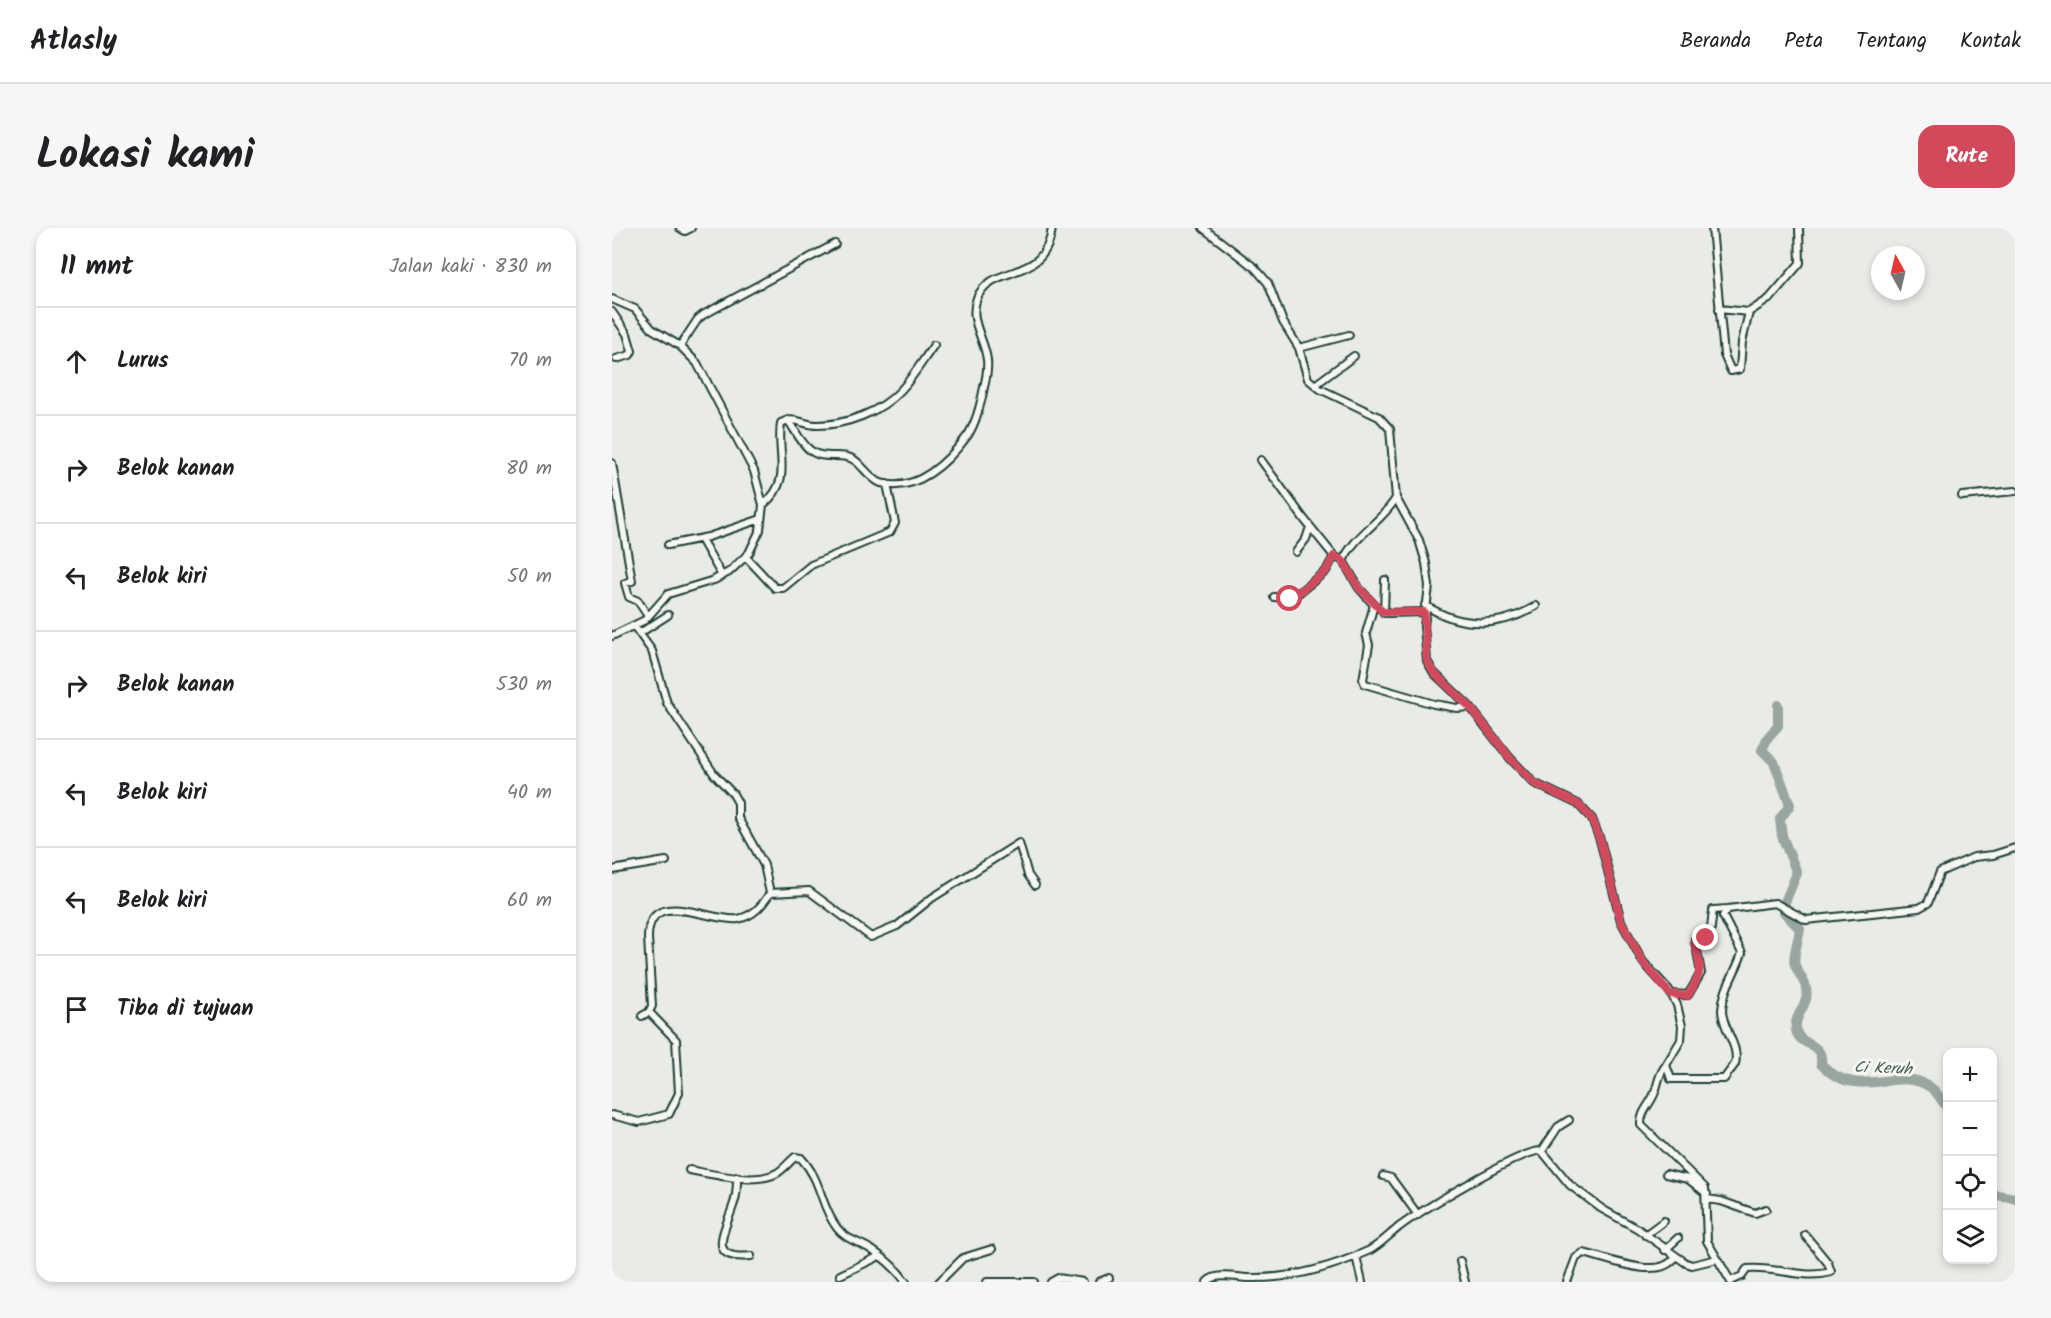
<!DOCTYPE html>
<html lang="id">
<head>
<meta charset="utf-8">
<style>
  body { margin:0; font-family:Kalam,sans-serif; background:#f6f6f6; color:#202124 }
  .controls { position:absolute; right:18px; bottom:18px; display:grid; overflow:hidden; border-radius:12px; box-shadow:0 3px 9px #0003 }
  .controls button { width:54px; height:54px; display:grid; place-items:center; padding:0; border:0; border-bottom:2px solid #e0e0e0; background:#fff; color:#202124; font:30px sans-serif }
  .compass { position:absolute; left:1259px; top:18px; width:54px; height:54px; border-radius:50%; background:#fff; box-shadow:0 3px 9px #0003; rotate:352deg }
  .stop { position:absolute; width:18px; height:18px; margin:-14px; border:4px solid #d1495b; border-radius:50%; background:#fff }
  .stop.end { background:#d1495b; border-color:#fff; box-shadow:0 2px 6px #0008 }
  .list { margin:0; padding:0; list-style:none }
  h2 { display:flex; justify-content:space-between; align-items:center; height:78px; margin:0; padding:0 24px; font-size:26px }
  h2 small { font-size:20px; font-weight:400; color:#757577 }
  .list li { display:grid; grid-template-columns:39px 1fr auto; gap:18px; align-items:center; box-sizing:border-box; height:108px; padding:0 24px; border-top:2px solid #e0e0e0 }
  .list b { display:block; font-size:22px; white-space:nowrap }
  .list em { font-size:20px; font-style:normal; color:#757577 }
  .icon { flex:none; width:33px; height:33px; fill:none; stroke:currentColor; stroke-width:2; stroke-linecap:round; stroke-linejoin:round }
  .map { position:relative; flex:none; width:1403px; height:1054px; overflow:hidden; border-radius:18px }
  header { display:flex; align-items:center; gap:36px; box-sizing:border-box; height:84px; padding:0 30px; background:#fff; border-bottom:2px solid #e0e0e0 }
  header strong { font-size:28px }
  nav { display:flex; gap:33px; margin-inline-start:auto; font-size:21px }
  .intro { display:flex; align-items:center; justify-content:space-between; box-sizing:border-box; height:144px; padding:0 36px }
  h1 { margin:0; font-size:42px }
  .button { padding:15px 27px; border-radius:18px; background:#d1495b; color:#fff; font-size:21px; font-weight:700 }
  main { display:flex; gap:36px; padding:0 36px }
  aside { flex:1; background:#fff; border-radius:18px; box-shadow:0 3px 9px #0003 }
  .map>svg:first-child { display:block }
</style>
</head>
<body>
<header>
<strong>Atlasly</strong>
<nav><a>Beranda</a><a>Peta</a><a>Tentang</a><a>Kontak</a></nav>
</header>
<div class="intro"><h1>Lokasi kami</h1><a class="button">Rute</a></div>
<main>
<aside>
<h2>11 mnt<small>Jalan kaki · 830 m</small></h2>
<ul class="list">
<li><svg class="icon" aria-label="ahead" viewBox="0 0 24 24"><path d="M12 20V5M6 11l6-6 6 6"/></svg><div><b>Lurus</b></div><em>70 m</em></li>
<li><svg class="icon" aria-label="right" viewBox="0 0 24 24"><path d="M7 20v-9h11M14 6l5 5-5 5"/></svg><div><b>Belok kanan</b></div><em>80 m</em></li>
<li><svg class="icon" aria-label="left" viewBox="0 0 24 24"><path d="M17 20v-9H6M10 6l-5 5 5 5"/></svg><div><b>Belok kiri</b></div><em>50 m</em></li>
<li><svg class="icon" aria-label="right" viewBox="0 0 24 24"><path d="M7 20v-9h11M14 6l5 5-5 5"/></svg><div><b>Belok kanan</b></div><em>530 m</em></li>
<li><svg class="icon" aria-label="left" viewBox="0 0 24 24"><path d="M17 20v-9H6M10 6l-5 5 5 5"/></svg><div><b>Belok kiri</b></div><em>40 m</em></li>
<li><svg class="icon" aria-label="left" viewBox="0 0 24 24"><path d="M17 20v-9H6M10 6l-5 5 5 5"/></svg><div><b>Belok kiri</b></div><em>60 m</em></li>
<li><svg class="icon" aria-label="arrive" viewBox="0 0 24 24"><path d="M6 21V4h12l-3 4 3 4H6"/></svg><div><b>Tiba di tujuan</b></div></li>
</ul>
</aside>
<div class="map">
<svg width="1403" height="1054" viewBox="0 0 1403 1054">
  <rect width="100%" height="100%" fill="#e9ebe7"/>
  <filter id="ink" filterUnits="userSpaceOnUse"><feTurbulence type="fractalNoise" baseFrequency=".0167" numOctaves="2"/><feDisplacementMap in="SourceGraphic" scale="12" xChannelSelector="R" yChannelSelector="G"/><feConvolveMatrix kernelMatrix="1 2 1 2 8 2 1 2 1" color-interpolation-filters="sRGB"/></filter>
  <g filter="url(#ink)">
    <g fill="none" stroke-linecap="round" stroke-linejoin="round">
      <path stroke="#99a6a0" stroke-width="10" d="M 1166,477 L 1166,498 L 1156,509 L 1150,522 L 1162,534 L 1178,577 L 1168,591 L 1170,608 L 1185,645 L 1173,674 L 1172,684 L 1188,701 C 1187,710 1180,730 1183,737 C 1188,750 1197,756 1194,771 C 1191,782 1182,790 1184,802 C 1187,819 1212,813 1209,836 C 1246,876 1285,836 1318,859 C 1325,863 1330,874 1336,880
        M 1380,966 L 1403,970"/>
      <defs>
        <path id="minor" d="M 68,0 L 73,3 L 79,0
          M 591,0 L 643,40 L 656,55 L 671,94 L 687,120 L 696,151 L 708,161 L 767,189 L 778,201 L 784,270 L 807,312 L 814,335 L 817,358 L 812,398 L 815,433 L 822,445 L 858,479 L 898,530 L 922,555 L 966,576 L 980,591 L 988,612 L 1009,693 L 1031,734 L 1057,762 L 1065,777 L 1070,798 L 1069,812 L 1054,837 L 1059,851 L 1112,851 L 1123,836 C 1128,818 1110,801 1110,782 C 1111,760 1124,745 1130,725 L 1111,688 L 1116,681 L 1163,675 L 1194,692 L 1307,680 L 1316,675 L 1328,644 L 1362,629 L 1381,627 L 1403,620
          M 1100,0 L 1112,127 L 1119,143 L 1128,141 L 1130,114 L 1137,84 L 1157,71 L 1188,35 L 1187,0
          M 0,71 L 23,81 L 40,101 L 68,118 L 85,135 L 142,243 L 151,277 L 148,302 L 137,325 L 117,344 L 102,352 L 56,366 L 33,392 L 0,408
          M 1107,81 L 1137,84
          M 0,84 L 15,106 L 20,123 L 18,127 L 4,131
          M 68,118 L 86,91 L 91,87 L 223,16
          M 687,120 L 737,107
          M 703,157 L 742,128
          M 176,192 C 183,202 189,215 198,222 C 212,234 232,222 245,234 C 252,240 260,252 269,255 C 304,266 337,233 356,207 C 365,193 369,175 372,159 C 374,151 376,141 375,132 C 373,111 356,92 365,70 C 380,34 434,56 440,0
          M 649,232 L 692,291 L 722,328 L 731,333 L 747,360 L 762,377 L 776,385 L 812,384
          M 0,235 L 20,353 L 13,355 L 17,369 L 26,373 L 36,388
          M 1350,268 L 1403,263
          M 151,277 C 182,252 164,227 169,195 C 182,188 192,197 205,197 C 234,197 269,184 289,162 C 301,149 311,132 322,117
          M 89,311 L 110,348
          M 56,317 L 96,309 L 149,291
          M 684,324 L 694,311 L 698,299
          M 134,329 L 163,360 L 171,360 L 199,337 L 278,304 L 283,295 L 275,256
          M 731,333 C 743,306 770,294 784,270
          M 662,369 L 680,370 L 714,343 L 722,328
          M 762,377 L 754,405 L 757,417 L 751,452 L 753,456 L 822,476 L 845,480 L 858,479
          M 813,377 C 848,400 888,400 924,378
          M 772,385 L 773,352
          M 22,398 L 40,423 L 55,475 L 102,546 L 121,566 L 126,575 L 126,590 L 152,637 L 158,665 C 150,678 141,688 126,691 C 99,695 36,657 36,710 L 40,778 L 37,784 L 30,788
          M 28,405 L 56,387
          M 0,642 L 54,633
          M 158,665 L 197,663 L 259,709 L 285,698 L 320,670 L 407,615 L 416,647 L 423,657
          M 1059,766 L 1076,767 L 1089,745 L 1083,712 L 1098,708 L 1101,682 L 1116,681
          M 1054,837 C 1046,847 1047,853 1043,864 C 1039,876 1028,884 1029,897 L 1093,960 L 1095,1013 L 1119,1054
          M 0,887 L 27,894 L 57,886 L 67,865 L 64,812 L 37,784
          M 930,923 L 958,957 L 990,981 L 1026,1001 L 1074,1035 L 1080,1037 L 1105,1031
          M 77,942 C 100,946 143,957 165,945 C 172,941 177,934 183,929 L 189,930 C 211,954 207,976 225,1000 C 234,1012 248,1014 260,1022 C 272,1030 286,1043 294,1054
          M 1054,946 L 1076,951 L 1095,966
          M 771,948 L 779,950 L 806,987
          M 125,949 C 125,959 125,969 121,978 C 113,1003 93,1033 139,1028
          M 1095,971 L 1109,973 L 1143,985 L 1154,981
          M 1033,1007 L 1052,993
          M 1053,1022 L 1066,1010
          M 744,1028 L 750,1054
          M 848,1033 L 853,1054
          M 228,1047 L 268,1028
          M 1119,1053 L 1130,1048 L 1135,1041 C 1163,1038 1192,1052 1219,1044 L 1216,1035 L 1193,1007
          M 327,1054 L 351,1030 L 380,1021
          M 375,1054 L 422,1054
          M 439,1054 L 446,1050 L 471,1054
          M 487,1054 L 497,1050
          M 595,1054 C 605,1043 629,1051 643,1050 C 682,1050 723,1038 758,1022 C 769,1016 777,1007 787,999 C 807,984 911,920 930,923 L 946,899 L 957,892
          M 955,1054 L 964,1030 L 971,1025 C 1000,1031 1048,1054 1064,1028"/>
      </defs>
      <use href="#minor" stroke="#1f3d34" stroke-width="10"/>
      <use href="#minor" stroke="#f6f6f2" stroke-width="6"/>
    </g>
  </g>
  <g fill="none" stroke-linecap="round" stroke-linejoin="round" filter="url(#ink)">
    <path stroke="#d1495b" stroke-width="8" d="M 678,371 L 714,343 L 722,328 L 731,333 L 747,360 L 771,384 L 812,384 L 815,433 L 822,445 L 858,479 L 898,530 L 922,555 L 966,576 L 980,591 L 988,612 L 1009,693 L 1031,734 L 1058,766 L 1076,768 C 1091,744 1090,740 1082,714 L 1094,710"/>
  </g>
  <g text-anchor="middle" stroke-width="6" stroke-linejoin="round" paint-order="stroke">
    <g font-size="16" font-style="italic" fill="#445c54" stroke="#f6f6f2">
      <text transform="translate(1271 839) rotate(2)" y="6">Ci Keruh</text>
    </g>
  </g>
</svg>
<div class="controls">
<button>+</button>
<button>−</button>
<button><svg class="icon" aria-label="locate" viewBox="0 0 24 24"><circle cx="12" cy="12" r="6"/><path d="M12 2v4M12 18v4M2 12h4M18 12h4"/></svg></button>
<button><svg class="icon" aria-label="layers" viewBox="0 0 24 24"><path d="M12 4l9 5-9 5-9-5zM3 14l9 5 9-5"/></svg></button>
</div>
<svg class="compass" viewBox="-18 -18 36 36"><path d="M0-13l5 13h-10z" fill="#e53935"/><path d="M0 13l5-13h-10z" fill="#757577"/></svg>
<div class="stop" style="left:678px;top:371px"></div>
<div class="stop end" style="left:1094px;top:710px"></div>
</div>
</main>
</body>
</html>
